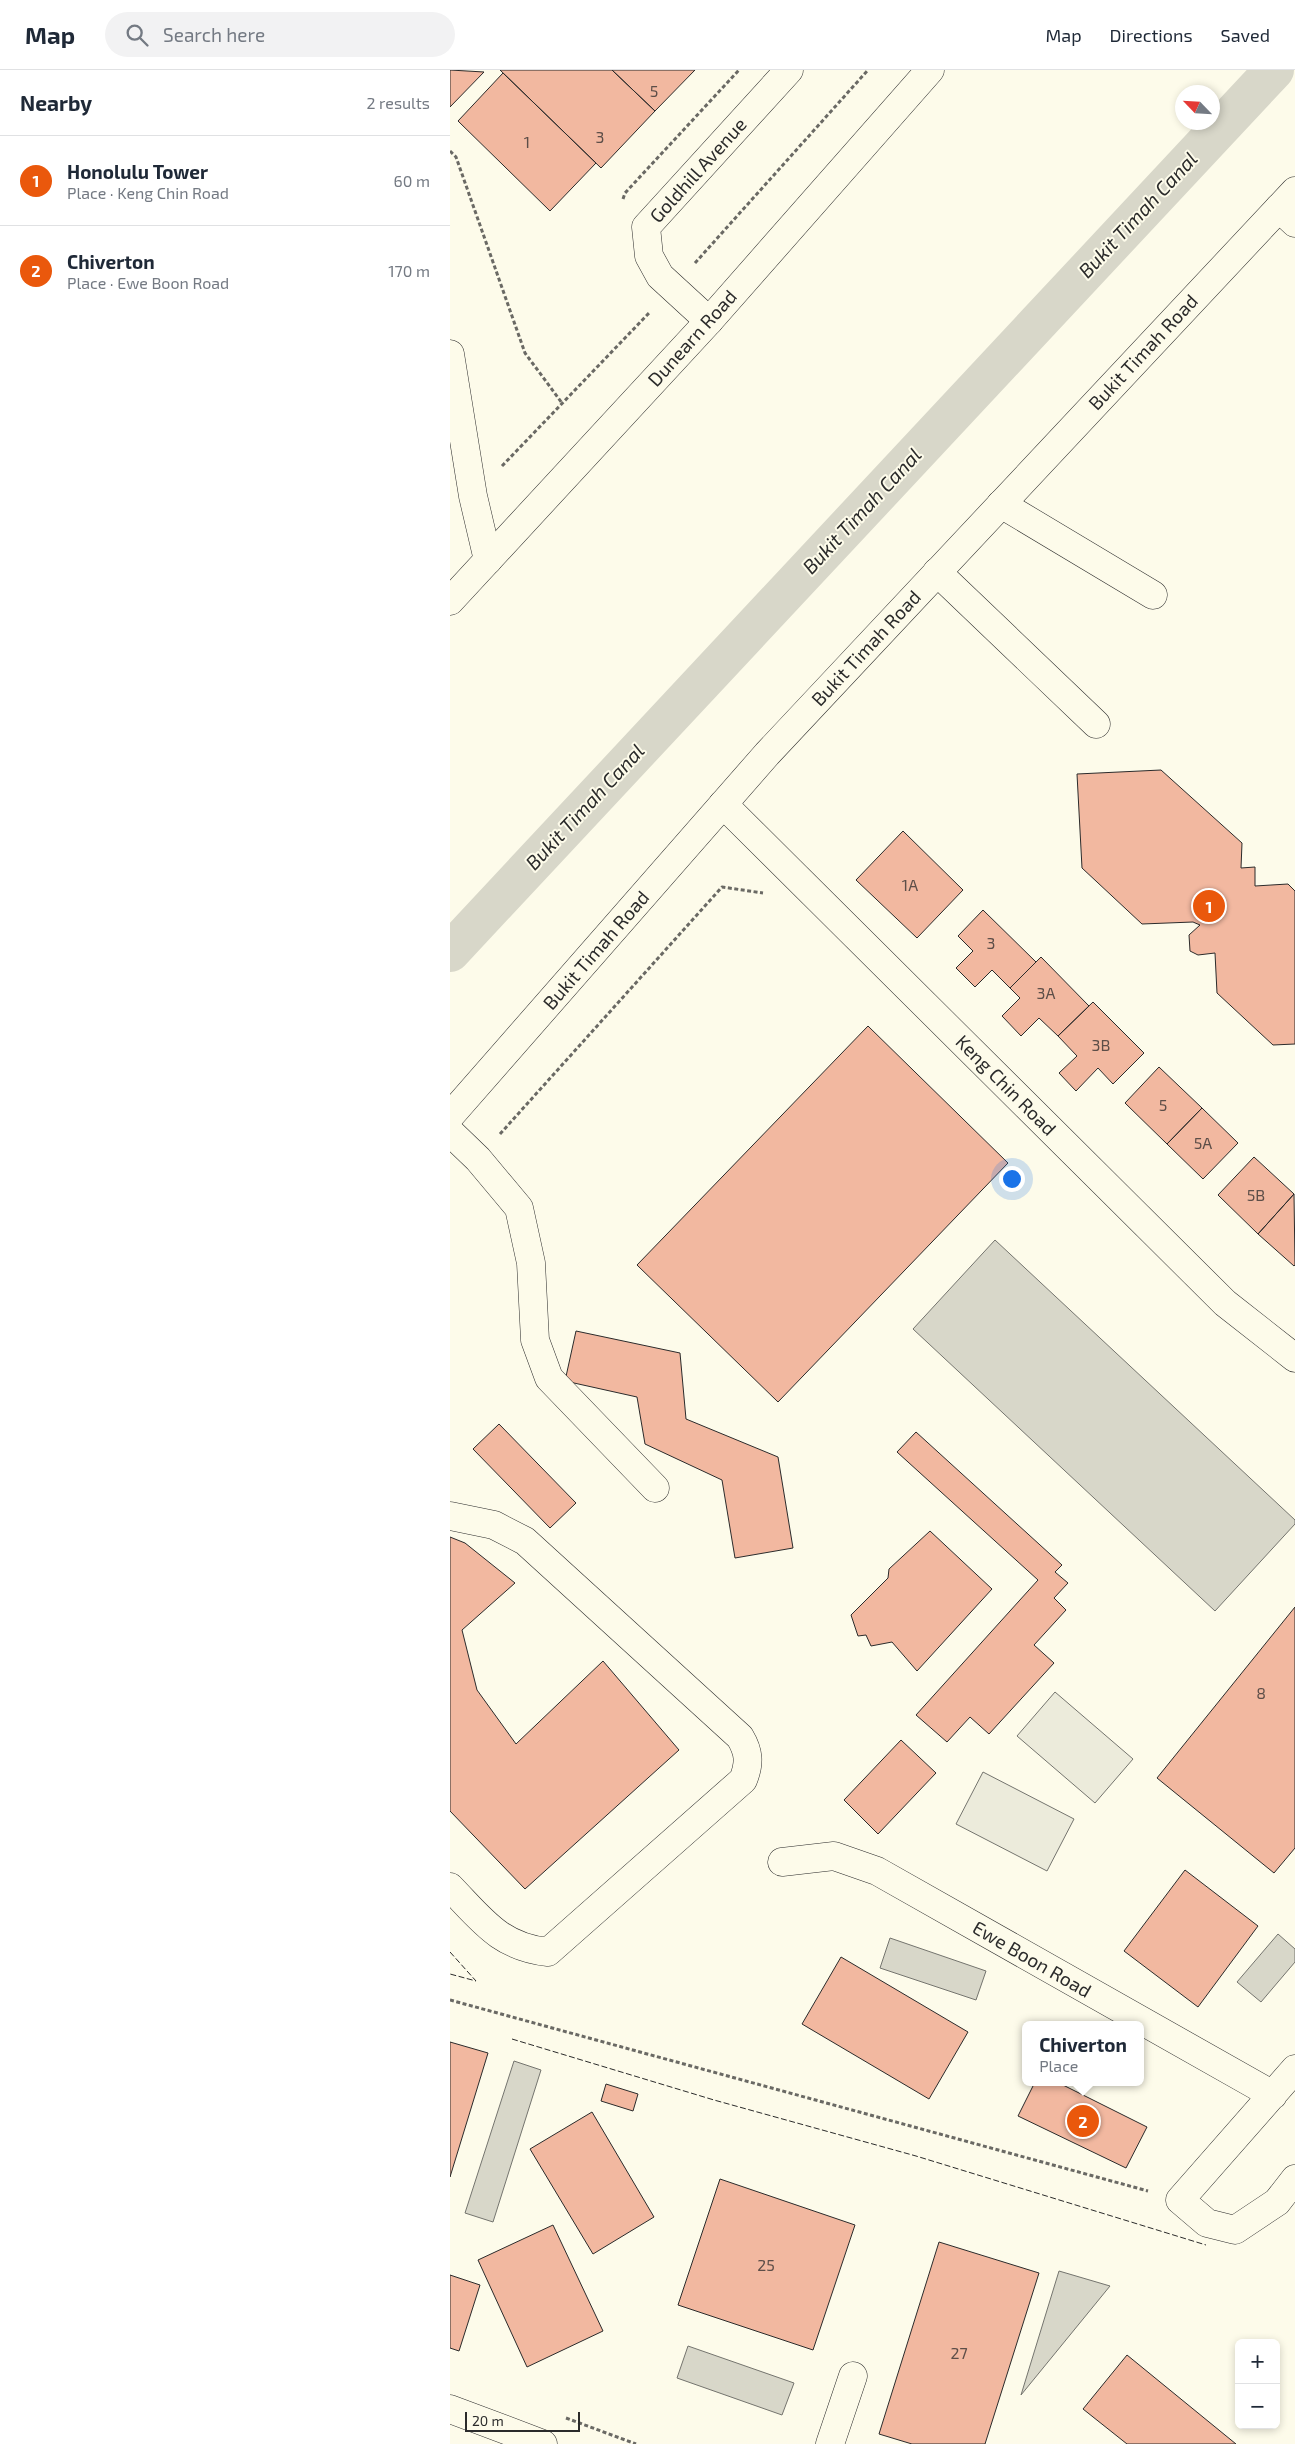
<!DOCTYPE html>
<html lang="en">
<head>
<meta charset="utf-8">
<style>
  body { margin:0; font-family:"Exo 2",sans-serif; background:#f2f2f3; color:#1f2937 }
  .controls { position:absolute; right:15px; bottom:15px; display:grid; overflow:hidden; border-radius:8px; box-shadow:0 2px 8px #0003 }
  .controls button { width:45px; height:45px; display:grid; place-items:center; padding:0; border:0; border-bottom:1px solid #e0e1e3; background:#fff; color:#1f2937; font:25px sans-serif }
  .compass { position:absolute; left:725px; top:15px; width:45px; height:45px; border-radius:50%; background:#fff; box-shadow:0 2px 8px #0003; rotate:295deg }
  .scale { position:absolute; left:15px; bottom:12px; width:115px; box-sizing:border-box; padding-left:5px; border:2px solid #2b2b2b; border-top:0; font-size:14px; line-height:18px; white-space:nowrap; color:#2b2b2b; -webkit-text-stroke:4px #fdfbea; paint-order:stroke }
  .you { position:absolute; left:561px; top:1108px; width:18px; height:18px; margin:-12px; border:4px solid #fff; border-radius:50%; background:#1a73e8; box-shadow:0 0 0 8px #1a73e833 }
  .badge { display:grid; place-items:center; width:32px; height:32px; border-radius:50%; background:#ea580c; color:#fff; font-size:16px; font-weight:700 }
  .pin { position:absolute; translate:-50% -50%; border:2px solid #fff; box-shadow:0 1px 5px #0006 }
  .popup { position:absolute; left:572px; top:1951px; width:122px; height:65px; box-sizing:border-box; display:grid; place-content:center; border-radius:8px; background:#fff; filter:drop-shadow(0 1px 4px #0005); font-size:16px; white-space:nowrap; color:#747a83 }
  .popup b { font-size:19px; color:#1f2937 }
  .popup::after { content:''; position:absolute; left:50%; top:100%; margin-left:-10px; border:10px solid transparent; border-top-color:#fff }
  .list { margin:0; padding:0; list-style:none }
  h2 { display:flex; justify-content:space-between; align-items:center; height:65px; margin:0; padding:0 20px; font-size:21px }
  h2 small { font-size:16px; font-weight:400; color:#747a83 }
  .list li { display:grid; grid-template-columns:32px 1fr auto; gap:15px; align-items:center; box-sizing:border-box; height:90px; padding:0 20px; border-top:1px solid #e0e1e3 }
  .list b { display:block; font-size:19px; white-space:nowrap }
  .list p { margin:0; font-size:16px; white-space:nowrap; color:#747a83 }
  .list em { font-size:16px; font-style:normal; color:#747a83 }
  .icon { flex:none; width:28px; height:28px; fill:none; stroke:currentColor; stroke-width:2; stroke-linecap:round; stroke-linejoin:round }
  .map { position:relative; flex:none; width:845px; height:2374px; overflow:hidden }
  header { display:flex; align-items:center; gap:30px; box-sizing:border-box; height:70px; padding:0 25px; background:#fff; border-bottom:1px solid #e0e1e3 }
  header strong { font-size:24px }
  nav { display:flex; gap:28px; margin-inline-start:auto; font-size:18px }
  .search { width:350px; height:45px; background:#f2f2f3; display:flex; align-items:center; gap:12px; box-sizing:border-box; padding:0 18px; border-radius:28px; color:#747a83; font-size:19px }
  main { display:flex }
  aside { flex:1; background:#fff }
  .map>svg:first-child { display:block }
</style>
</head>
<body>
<header>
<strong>Map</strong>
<div class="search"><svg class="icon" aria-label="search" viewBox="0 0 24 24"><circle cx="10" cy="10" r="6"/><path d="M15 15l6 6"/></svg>Search here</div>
<nav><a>Map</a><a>Directions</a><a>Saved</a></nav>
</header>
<main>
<aside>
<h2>Nearby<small>2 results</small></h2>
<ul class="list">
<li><span class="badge">1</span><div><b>Honolulu Tower</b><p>Place · Keng Chin Road</p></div><em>60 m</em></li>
<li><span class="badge">2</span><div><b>Chiverton</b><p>Place · Ewe Boon Road</p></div><em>170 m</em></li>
</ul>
</aside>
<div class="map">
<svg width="845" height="2374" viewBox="0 0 845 2374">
  <rect width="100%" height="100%" fill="#fdfbea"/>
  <path fill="#ecebdb" stroke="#74746e" d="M 605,1622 L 683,1689 L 645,1733 L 567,1666 Z
    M 533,1702 L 624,1749 L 597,1801 L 506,1754 Z"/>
  <path fill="#d8d7c9" stroke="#74746e" d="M 545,1170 L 845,1450 L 845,1454 L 765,1541 L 463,1259 Z
    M 828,1864 L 845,1879 L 845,1892 L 811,1932 L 787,1912 Z
    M 440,1868 L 536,1901 L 526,1930 L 430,1898 Z
    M 64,1991 L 91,2000 L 43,2152 L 15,2143 Z
    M 609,2201 L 660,2216 L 571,2325 Z
    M 238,2276 L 344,2313 L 332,2345 L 227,2308 Z"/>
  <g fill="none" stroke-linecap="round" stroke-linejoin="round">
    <path stroke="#d8d7c9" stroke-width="40" d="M 0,882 L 824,0"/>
  </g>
  <path fill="#f2b8a0" stroke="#2b2b2b" d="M 0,0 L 34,2 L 0,37 Z
    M 50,0 L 162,0 L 205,41 L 151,98 Z
    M 162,0 L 245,0 L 205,41 Z
    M 53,3 L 146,93 L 100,141 L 8,51 Z
    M 711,700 L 792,773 L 791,798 L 805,797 L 805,816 L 838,814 L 845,821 L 845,974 L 823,975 L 767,923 L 765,883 L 748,885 L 740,881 L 739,865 L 750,855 L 743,852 L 692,854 L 632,798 L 627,704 Z
    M 453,761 L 513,820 L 467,868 L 406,810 Z
    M 533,840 L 586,892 L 560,918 L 542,900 L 525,917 L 506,898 L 523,881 L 508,866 Z
    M 591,887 L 639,936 L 608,966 L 589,948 L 571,966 L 552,946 L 570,928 L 560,918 Z
    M 643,932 L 694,983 L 663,1014 L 648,998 L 626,1021 L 609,1003 L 627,986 L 608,966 Z
    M 418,956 L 558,1093 L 328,1332 L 187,1195 Z
    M 709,997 L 752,1038 L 717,1074 L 675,1033 Z
    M 752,1038 L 788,1073 L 753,1109 L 717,1074 Z
    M 804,1087 L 844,1124 L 808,1164 L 768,1125 Z
    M 844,1124 L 845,1195 L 844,1196 L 808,1164 Z
    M 126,1261 L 230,1283 L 236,1349 L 328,1387 L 343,1478 L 285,1488 L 272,1410 L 195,1374 L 187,1327 L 115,1311 Z
    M 49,1354 L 126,1433 L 100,1458 L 23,1379 Z
    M 466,1362 L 612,1495 L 605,1502 L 618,1513 L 604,1528 L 616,1540 L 584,1575 L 604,1593 L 539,1664 L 520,1647 L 497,1672 L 466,1645 L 588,1510 L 447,1382 Z
    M 480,1461 L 542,1519 L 467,1601 L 442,1572 L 421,1576 L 416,1565 L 408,1566 L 401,1545 L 438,1508 L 439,1499 Z
    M 0,1467 L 15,1473 L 65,1513 L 12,1560 L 27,1620 L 66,1674 L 153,1591 L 229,1680 L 75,1819 L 0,1741 Z
    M 845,1537 L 845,1778 L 824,1803 L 707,1708 Z
    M 451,1670 L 486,1703 L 428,1764 L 394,1730 Z
    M 735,1800 L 808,1856 L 748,1937 L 674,1881 Z
    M 391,1887 L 518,1962 L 479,2029 L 352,1954 Z
    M 0,1972 L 38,1983 L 0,2107 Z
    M 585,2012 L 607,2012 L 697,2057 L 676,2098 L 568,2046 Z
    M 156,2014 L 188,2024 L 183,2041 L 151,2031 Z
    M 142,2042 L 204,2147 L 143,2184 L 80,2079 Z
    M 270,2109 L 405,2155 L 363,2280 L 228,2235 Z
    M 103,2155 L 153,2261 L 77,2297 L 28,2190 Z
    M 489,2172 L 589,2203 L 535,2374 L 462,2374 L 429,2364 Z
    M 0,2205 L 30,2215 L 9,2281 L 0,2278 Z
    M 677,2285 L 786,2374 L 677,2374 L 633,2339 Z"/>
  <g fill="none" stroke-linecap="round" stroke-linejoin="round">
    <defs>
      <path id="minor" d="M 829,138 L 845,153
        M 259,251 L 210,206 L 199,186 L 196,157 L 339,0
        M 0,284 L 23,426 L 38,490
        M 551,434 L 703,525
        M 487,502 L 646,654
        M 273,734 L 775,1233 L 845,1288
        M 0,1062 L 28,1089 L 69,1138 L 81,1193 L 85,1270 L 99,1308 L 205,1418
        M 0,1446 L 44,1455 L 75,1471 L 290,1667 C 299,1682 300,1693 293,1710 L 98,1882 C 50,1877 32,1850 0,1817
        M 332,1792 L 384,1786 L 427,1801 L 823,2025
        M 845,1999 L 730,2130 L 757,2153 L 785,2160 L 827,2132 L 845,2109
        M 0,2339 L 93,2374
        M 380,2374 L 403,2306"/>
      <path id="highway" d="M 0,531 L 259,251 L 480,0
        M 0,1046 L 317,684 L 845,121"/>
    </defs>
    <use href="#minor" stroke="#2b2b2b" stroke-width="29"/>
    <use href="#highway" stroke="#2b2b2b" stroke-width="29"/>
    <path stroke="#6a6964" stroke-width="3" stroke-dasharray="4 2.5" stroke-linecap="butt" d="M 0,81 L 6,87 L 75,283 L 112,333
      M 173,129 L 175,123 L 289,0
      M 245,193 L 418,0
      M 52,396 L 200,242
      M 50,1064 L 272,817 L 313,823
      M 0,1930 L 698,2121
      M 116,2348 L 186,2374"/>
    <use href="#minor" stroke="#fdfbea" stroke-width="28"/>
    <use href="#highway" stroke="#fdfbea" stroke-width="28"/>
    <path stroke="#2b2b2b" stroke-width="1" stroke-dasharray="6 2.5" stroke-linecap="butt" d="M 0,1882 L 26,1911 L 0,1904
      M 62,1969 L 264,2030 L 466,2086 L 756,2175"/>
  </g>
  <g text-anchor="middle" stroke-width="4" stroke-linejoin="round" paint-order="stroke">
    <g font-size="16" fill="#5d4e48">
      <text x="204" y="27">5</text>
      <text x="150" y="73">3</text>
      <text x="77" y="78">1</text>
      <text x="460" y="821">1A</text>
      <text x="541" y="879">3</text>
      <text x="596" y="929">3A</text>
      <text x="651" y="981">3B</text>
      <text x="713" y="1041">5</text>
      <text x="753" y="1079">5A</text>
      <text x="806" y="1131">5B</text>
      <text x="811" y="1629">8</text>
      <text x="316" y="2201">25</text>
      <text x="509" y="2289">27</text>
    </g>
    <g font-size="19" fill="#2b2b2b" stroke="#fdfbea">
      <text transform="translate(248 100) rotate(-48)" y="7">Goldhill Avenue</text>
      <text transform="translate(242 268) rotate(-48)" y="7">Dunearn Road</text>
      <text transform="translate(693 282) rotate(-47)" y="7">Bukit Timah Road</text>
      <text transform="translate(416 578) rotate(-47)" y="7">Bukit Timah Road</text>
      <text transform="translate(146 880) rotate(-49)" y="7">Bukit Timah Road</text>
      <text transform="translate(556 1015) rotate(45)" y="7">Keng Chin Road</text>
      <text transform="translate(582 1889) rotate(30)" y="7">Ewe Boon Road</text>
    </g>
    <g font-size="20" font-style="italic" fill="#2b2b2b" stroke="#fdfbea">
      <text transform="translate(688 145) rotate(-47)" y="7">Bukit Timah Canal</text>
      <text transform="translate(412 441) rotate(-47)" y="7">Bukit Timah Canal</text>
      <text transform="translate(135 737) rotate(-47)" y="7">Bukit Timah Canal</text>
    </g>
  </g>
</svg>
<div class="controls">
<button>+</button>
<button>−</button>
</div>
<svg class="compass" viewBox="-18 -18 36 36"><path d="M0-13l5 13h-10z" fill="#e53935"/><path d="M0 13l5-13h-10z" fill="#747a83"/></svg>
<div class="scale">20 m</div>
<div class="you"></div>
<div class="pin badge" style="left:759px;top:836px">1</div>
<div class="pin badge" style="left:633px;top:2051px">2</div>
<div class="popup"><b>Chiverton</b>Place</div>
</div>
</main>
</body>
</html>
